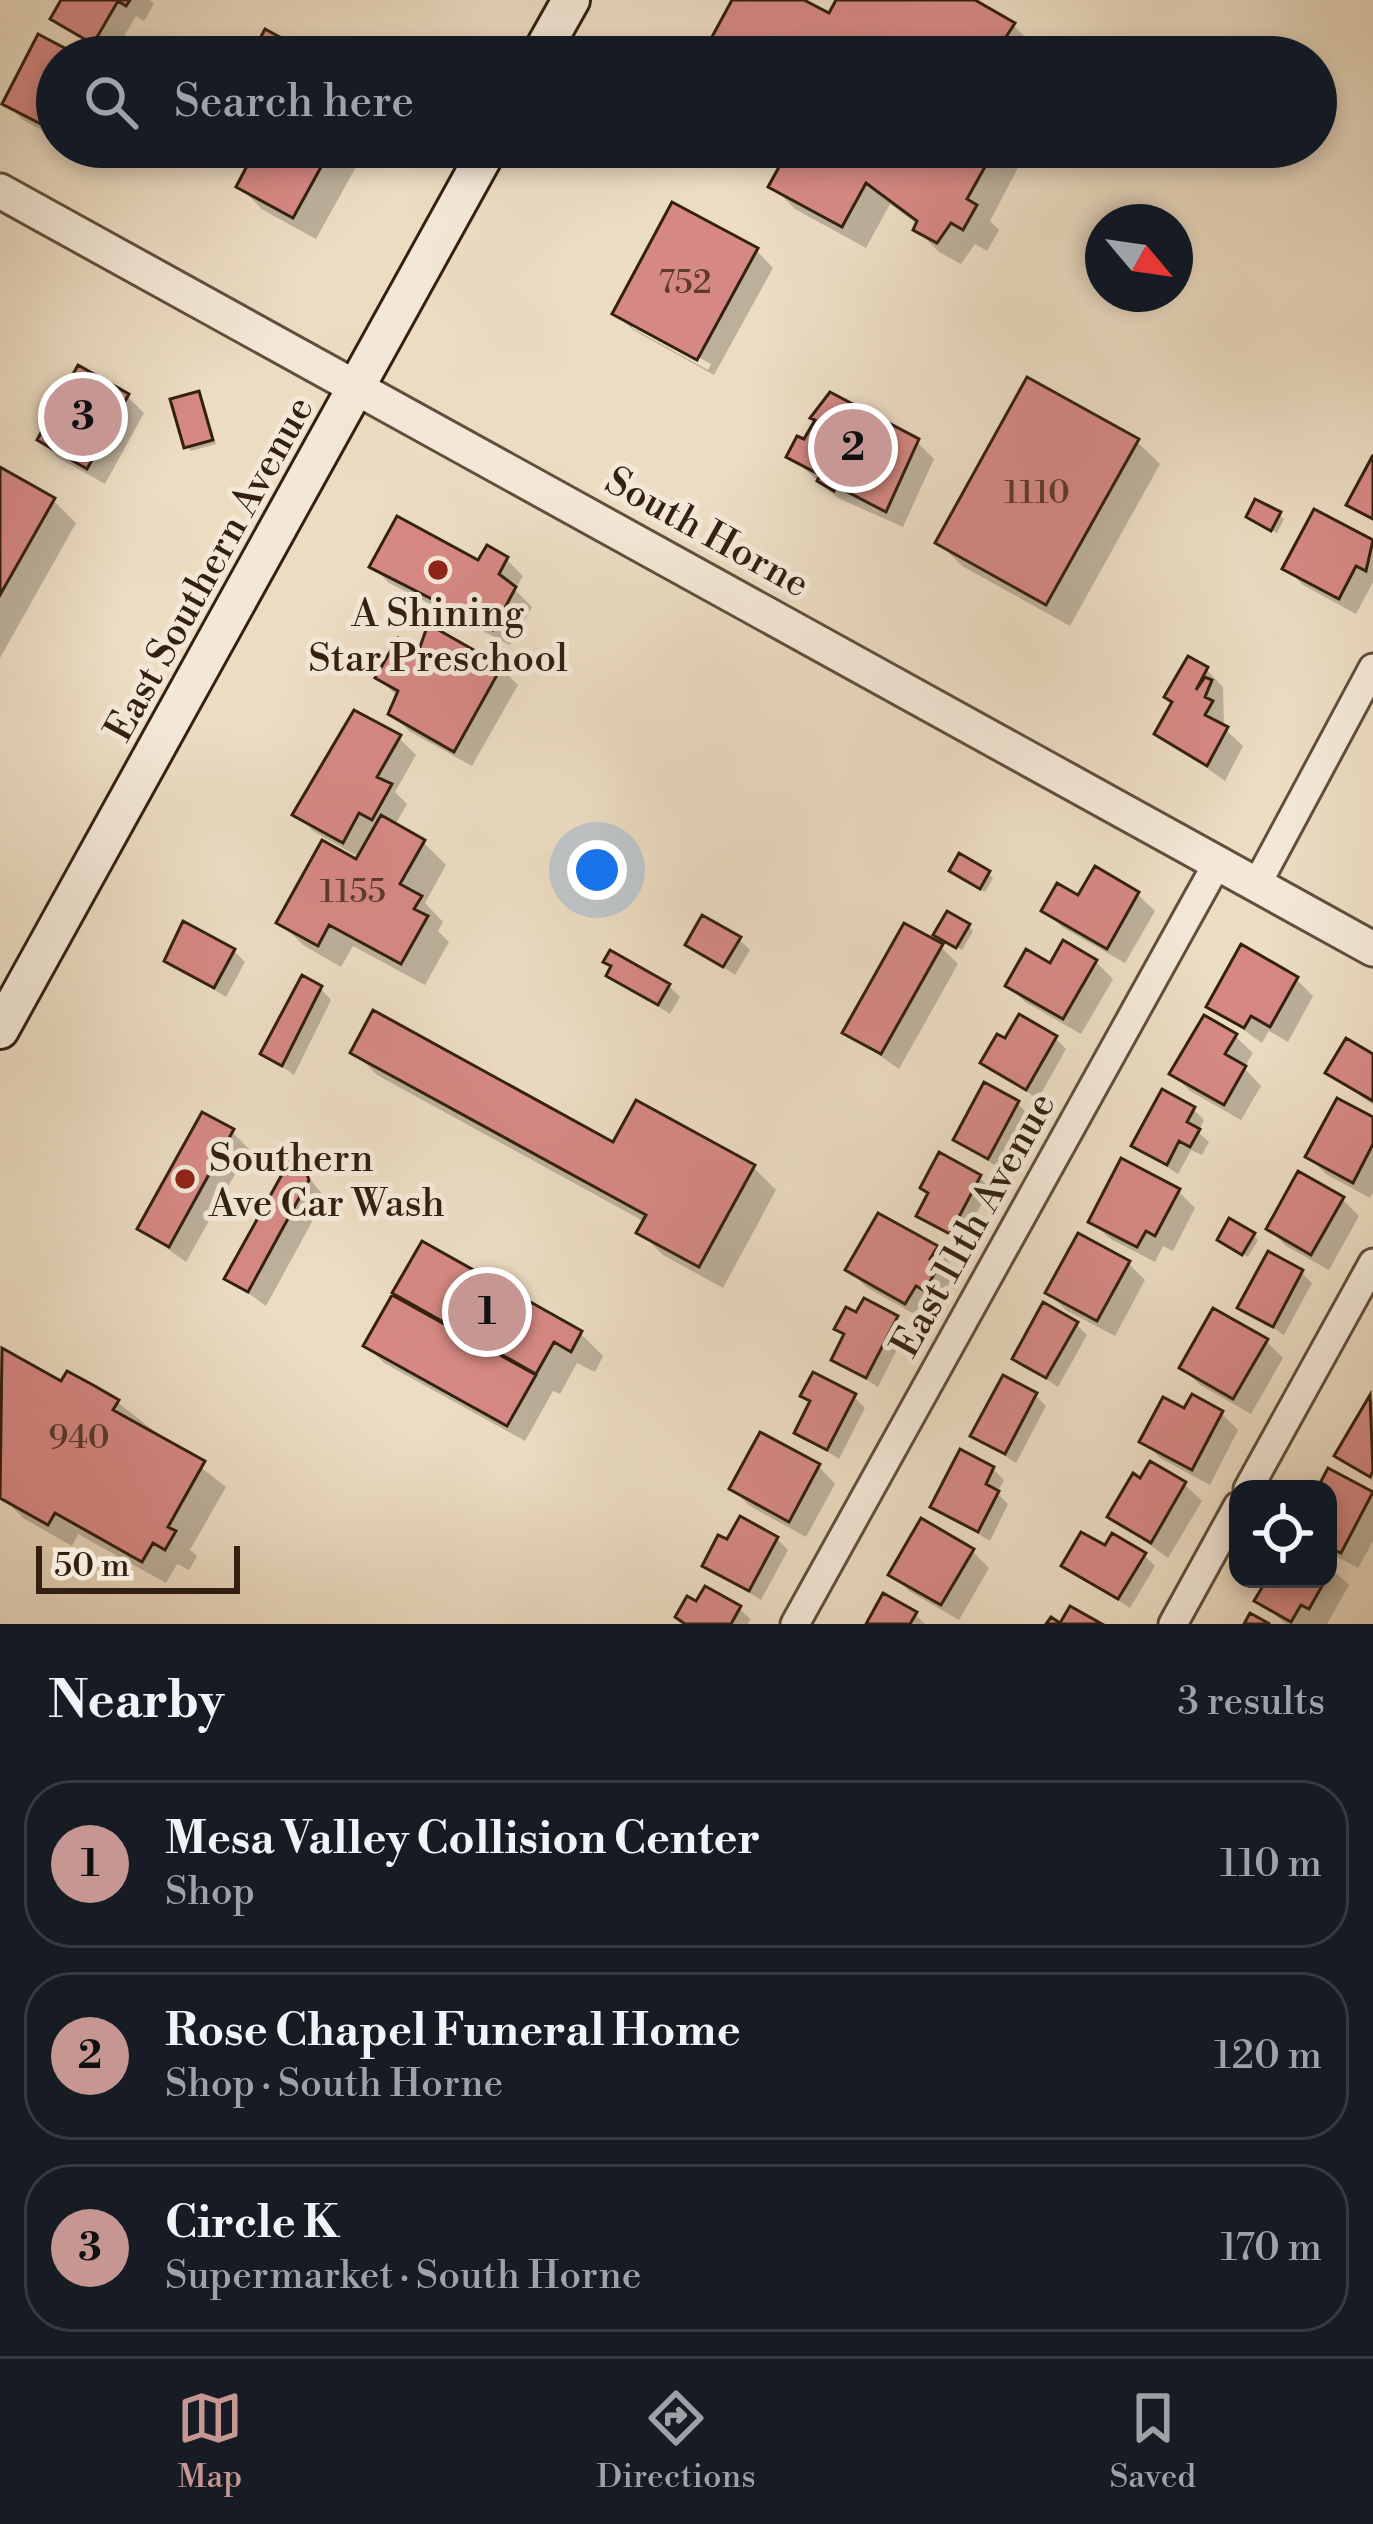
<!DOCTYPE html>
<html lang="en">
<head>
<meta charset="utf-8">
<style>
  body { margin:0; font-family:"Libre Bodoni",serif; background:#242831; color:#f1f3f6 }
  .controls { position:absolute; right:36px; bottom:36px; display:grid; overflow:hidden; border-radius:24px; box-shadow:0 6px 18px #0003 }
  .controls button { width:108px; height:108px; display:grid; place-items:center; padding:0; border:0; border-bottom:3px solid #363941; background:#171b24; color:#f1f3f6; font:60px sans-serif }
  .compass { position:absolute; left:1085px; top:204px; width:108px; height:108px; border-radius:50%; background:#171b24; box-shadow:0 6px 18px #0003; rotate:119deg }
  .scale { position:absolute; left:36px; bottom:30px; width:204px; box-sizing:border-box; padding-left:12px; border:6px solid #332010; border-top:0; font-size:33px; line-height:42px; white-space:nowrap; color:#332010; -webkit-text-stroke:9px #f3e8d7; paint-order:stroke }
  .you { position:absolute; left:597px; top:870px; width:42px; height:42px; margin:-30px; border:9px solid #fff; border-radius:50%; background:#1a73e8; box-shadow:0 0 0 18px #1a73e833 }
  .badge { display:grid; place-items:center; width:78px; height:78px; border-radius:50%; background:#c59692; color:#111; font-size:39px; font-weight:700 }
  .pin { position:absolute; translate:-50% -50%; border:6px solid #fff; box-shadow:0 3px 12px #0006 }
  .list { margin:0; padding:0; list-style:none }
  h2 { display:flex; justify-content:space-between; align-items:center; height:156px; margin:0; padding:0 48px; font-size:51px }
  h2 small { font-size:39px; font-weight:400; color:#9ea1a6 }
  .list li { display:grid; grid-template-columns:78px 1fr auto; gap:36px; align-items:center; box-sizing:border-box; height:168px; margin:0 24px 24px; padding:0 24px; border:3px solid #363941; border-radius:48px }
  .list b { display:block; font-size:45px; white-space:nowrap }
  .list p { margin:0; font-size:39px; white-space:nowrap; color:#9ea1a6 }
  .list em { font-size:39px; font-style:normal; color:#9ea1a6 }
  .icon { flex:none; width:66px; height:66px; fill:none; stroke:currentColor; stroke-width:2; stroke-linecap:round; stroke-linejoin:round }
  .map { position:relative; flex:none; width:1373px; height:1624px; overflow:hidden }
  .search { position:absolute; background:#171b24; box-shadow:0 6px 18px #0003; left:36px; right:36px; top:36px; height:132px; display:flex; align-items:center; gap:30px; box-sizing:border-box; padding:0 42px; border-radius:66px; color:#9ea1a6; font-size:45px }
  .sheet { height:732px; background:#171b24 }
  nav { display:flex; justify-content:space-around; align-items:center; box-sizing:border-box; height:168px; border-top:3px solid #363941; background:#171b24; font-size:33px; color:#9ea1a6 }
  nav a { display:grid; justify-items:center; gap:6px }
  nav .on { color:#c59692 }
  .map>svg:first-child { display:block }
</style>
</head>
<body>
<div class="map">
<svg width="1373" height="1624" viewBox="0 0 1373 1624">
  <rect width="100%" height="100%" fill="#ecdcc2"/>
  <filter id="stains"><feTurbulence type="fractalNoise" baseFrequency=".00167" numOctaves="4"/><feColorMatrix values="0 0 0 0 .2 0 0 0 0 .09 0 0 0 0 .02 0 0 0 .5 -.17"/></filter>
  <radialGradient id="worn" r=".72"><stop offset=".6" stop-color="#630" stop-opacity="0"/><stop offset="1" stop-color="#630" stop-opacity=".3"/></radialGradient>
  <path fill="#0003" fill-rule="evenodd" d="M 65,0 L 150,0 L 154,4 L 144,21 L 136,16 L 112,57 L 107,57 L 54,19 Z
    M 736,0 L 798,0 L 830,17 L 840,0 L 967,0 L 1013,25 L 1036,48 L 1031,57 L 704,57 Z
    M 40,38 L 75,57 L 57,57 L 57,138 L 23,120 L 5,103 Z
    M 219,147 L 367,147 L 316,239 L 263,210 L 240,187 L 248,172 Z
    M 786,147 L 1029,147 L 990,221 L 999,230 L 987,251 L 975,244 L 961,264 L 939,252 L 916,229 L 919,225 L 890,204 L 866,248 L 795,209 L 772,186 L 792,150 Z
    M 756,250 L 773,268 L 714,375 L 633,330 L 616,313 ZM 632,321 L 711,364 L 708,370 L 632,328 Z
    M 198,394 L 216,444 L 191,451 L 187,446 Z
    M 127,396 L 144,413 L 105,484 L 57,457 L 40,440 Z
    M 817,412 L 917,442 L 934,459 L 903,527 L 838,498 L 790,456 L 806,444 Z
    M 1137,442 L 1160,464 L 1070,626 L 962,566 L 939,543 Z
    M 0,471 L 53,500 L 76,523 L 0,658 Z
    M 1315,513 L 1373,543 L 1373,582 L 1356,614 L 1303,585 L 1286,568 Z
    M 1279,515 L 1284,519 L 1277,533 L 1254,521 Z
    M 506,559 L 523,576 L 515,590 L 532,607 L 510,645 L 389,583 L 372,566 Z
    M 421,654 L 501,668 L 518,685 L 472,766 L 409,731 L 391,713 L 396,695 L 379,678 Z
    M 1206,669 L 1223,687 L 1224,728 L 1243,746 L 1225,781 L 1158,733 Z
    M 399,738 L 416,755 L 395,792 L 407,804 L 394,827 L 423,842 L 446,865 L 425,903 L 443,922 L 438,931 L 449,942 L 425,985 L 353,946 L 341,967 L 303,945 L 280,922 L 360,858 L 313,831 L 296,814 Z
    M 988,874 L 993,878 L 985,892 L 957,876 Z
    M 1137,894 L 1155,911 L 1125,963 L 1062,927 L 1045,910 L 1080,899 Z
    M 968,926 L 973,931 L 962,950 L 942,939 Z
    M 739,939 L 750,950 L 735,975 L 689,944 Z
    M 941,947 L 958,964 L 899,1069 L 846,1032 Z
    M 234,951 L 245,962 L 226,997 L 168,960 Z
    M 1096,962 L 1113,979 L 1081,1034 L 1025,1002 L 1008,985 L 1052,967 Z
    M 609,975 L 669,986 L 680,997 L 670,1014 Z
    M 1296,979 L 1313,996 L 1288,1042 L 1269,1031 L 1262,1043 L 1210,1006 Z
    M 320,988 L 331,1000 L 294,1075 L 264,1053 Z
    M 1235,1036 L 1253,1053 L 1244,1068 L 1261,1086 L 1241,1120 L 1190,1091 L 1173,1074 Z
    M 1055,1038 L 1066,1049 L 1038,1099 L 983,1063 L 1006,1042 Z
    M 354,1052 L 614,1146 L 753,1167 L 776,1190 L 723,1288 L 663,1255 L 640,1232 L 645,1222 L 377,1075 Z
    M 1373,1058 L 1373,1105 L 1329,1073 Z
    M 1017,1103 L 1028,1114 L 999,1168 L 957,1140 Z
    M 1193,1109 L 1204,1120 L 1198,1132 L 1209,1142 L 1202,1155 L 1191,1150 L 1178,1174 L 1135,1146 Z
    M 1373,1120 L 1373,1193 L 1370,1198 L 1326,1174 L 1309,1157 Z
    M 232,1132 L 249,1149 L 186,1262 L 140,1229 Z
    M 303,1170 L 325,1198 L 266,1306 L 228,1278 Z
    M 979,1177 L 990,1188 L 961,1243 L 920,1215 Z
    M 1178,1191 L 1195,1208 L 1173,1251 L 1163,1246 L 1155,1262 L 1109,1238 L 1091,1221 Z
    M 1342,1199 L 1359,1216 L 1329,1270 L 1286,1246 L 1269,1229 Z
    M 1253,1235 L 1258,1240 L 1248,1257 L 1225,1244 Z
    M 936,1249 L 953,1266 L 946,1276 L 955,1285 L 943,1306 L 934,1301 L 923,1319 L 866,1287 L 849,1270 Z
    M 1128,1263 L 1145,1280 L 1115,1336 L 1066,1310 L 1049,1293 Z
    M 1301,1272 L 1312,1283 L 1284,1335 L 1241,1307 Z
    M 396,1292 L 580,1333 L 603,1356 L 595,1372 L 577,1363 L 560,1394 L 553,1391 L 525,1441 L 384,1363 L 367,1346 L 410,1306 Z
    M 896,1318 L 907,1330 L 878,1387 L 834,1359 L 846,1337 L 838,1329 Z
    M 1076,1324 L 1087,1335 L 1058,1387 L 1016,1358 Z
    M 1266,1341 L 1283,1358 L 1251,1414 L 1200,1385 L 1183,1368 Z
    M 3,1352 L 62,1385 L 117,1402 L 226,1487 L 190,1550 L 197,1556 L 189,1570 L 177,1564 L 166,1583 L 78,1534 L 72,1546 L 23,1518 L 0,1495 Z
    M 804,1395 L 854,1397 L 865,1408 L 839,1459 L 797,1432 L 812,1404 Z
    M 1035,1395 L 1046,1406 L 1016,1463 L 974,1436 Z
    M 1371,1399 L 1373,1401 L 1373,1481 L 1338,1456 Z
    M 1221,1413 L 1238,1430 L 1210,1485 L 1160,1458 L 1143,1441 Z
    M 818,1466 L 835,1484 L 806,1537 L 750,1506 L 733,1489 Z
    M 993,1469 L 1004,1480 L 997,1493 L 1008,1504 L 990,1541 L 934,1507 Z
    M 1330,1472 L 1373,1496 L 1373,1541 L 1358,1568 L 1328,1552 L 1328,1489 L 1321,1489 Z
    M 1141,1482 L 1184,1484 L 1202,1501 L 1168,1558 L 1110,1516 Z
    M 777,1539 L 788,1550 L 761,1600 L 705,1565 L 728,1544 Z
    M 1106,1549 L 1144,1555 L 1155,1566 L 1130,1608 L 1065,1565 Z
    M 972,1551 L 989,1568 L 959,1620 L 909,1591 L 892,1574 Z
    M 1328,1566 L 1349,1585 L 1327,1624 L 1286,1624 L 1258,1601 L 1270,1579 L 1328,1579 Z
    M 739,1608 L 750,1619 L 748,1624 L 687,1624 Z
    M 915,1614 L 925,1624 L 870,1624 Z"/>
  <path fill="#d68984" stroke="#332010" stroke-width="3" d="M 61,0 L 130,0 L 126,6 L 118,1 L 93,44 L 50,19 Z
    M 732,0 L 804,0 L 829,13 L 836,0 L 975,0 L 1015,23 L 993,57 L 701,57 Z
    M 265,29 L 300,48 L 296,57 L 250,57 Z
    M 38,34 L 76,54 L 57,57 L 57,95 L 41,124 L 2,104 Z
    M 217,147 L 332,147 L 293,218 L 236,187 L 248,164 Z
    M 790,147 L 996,147 L 967,199 L 977,205 L 963,230 L 951,223 L 937,243 L 913,230 L 917,221 L 866,183 L 842,227 L 768,187 Z
    M 672,202 L 758,248 L 697,360 L 612,314 Z
    M 78,365 L 129,394 L 87,469 L 37,440 Z
    M 1027,377 L 1139,439 L 1046,605 L 935,543 Z
    M 199,391 L 213,440 L 184,448 L 170,399 Z
    M 830,392 L 919,439 L 886,512 L 836,486 L 834,491 L 817,481 L 820,475 L 786,457 L 797,436 L 804,439 L 815,420 L 810,418 Z
    M 1373,455 L 1373,519 L 1346,505 Z
    M 0,467 L 55,498 L 0,595 Z
    M 1255,499 L 1281,512 L 1271,531 L 1246,517 Z
    M 1314,509 L 1373,540 L 1366,571 L 1356,566 L 1339,599 L 1282,569 Z
    M 397,516 L 478,560 L 487,545 L 508,557 L 499,574 L 516,587 L 493,630 L 369,567 Z
    M 428,624 L 502,666 L 454,752 L 388,714 L 398,691 L 375,678 L 398,638 L 419,650 Z
    M 1188,656 L 1208,667 L 1196,690 L 1205,677 L 1212,680 L 1205,697 L 1213,701 L 1205,715 L 1228,727 L 1207,766 L 1154,734 L 1172,702 L 1164,697 Z
    M 354,710 L 401,735 L 377,777 L 392,784 L 372,820 L 359,813 L 343,843 L 292,815 Z
    M 381,815 L 425,840 L 400,884 L 422,896 L 414,909 L 428,916 L 401,964 L 329,925 L 318,946 L 276,923 L 322,840 L 356,859 Z
    M 959,853 L 990,871 L 980,889 L 949,871 Z
    M 1095,866 L 1139,892 L 1107,949 L 1041,911 L 1057,883 L 1078,895 Z
    M 947,911 L 970,924 L 956,948 L 933,935 Z
    M 702,915 L 741,937 L 723,967 L 685,945 Z
    M 183,921 L 235,949 L 214,988 L 164,961 Z
    M 904,923 L 943,944 L 881,1054 L 842,1033 Z
    M 1063,940 L 1097,960 L 1063,1019 L 1005,986 L 1026,949 L 1050,963 Z
    M 1241,944 L 1298,977 L 1270,1027 L 1251,1016 L 1244,1028 L 1206,1007 Z
    M 610,950 L 670,984 L 658,1005 L 606,976 L 611,966 L 603,962 Z
    M 302,975 L 322,986 L 282,1066 L 260,1054 Z
    M 373,1010 L 613,1142 L 636,1100 L 755,1165 L 699,1267 L 636,1233 L 646,1215 L 350,1053 Z
    M 1019,1014 L 1057,1036 L 1026,1090 L 980,1063 L 997,1034 L 1005,1038 Z
    M 1204,1015 L 1237,1034 L 1225,1054 L 1246,1066 L 1224,1105 L 1169,1074 Z
    M 1346,1038 L 1373,1054 L 1373,1101 L 1325,1073 Z
    M 984,1082 L 1019,1101 L 988,1159 L 953,1140 Z
    M 1162,1089 L 1195,1107 L 1187,1122 L 1200,1129 L 1190,1147 L 1179,1141 L 1167,1165 L 1131,1146 Z
    M 1337,1098 L 1373,1117 L 1373,1144 L 1353,1183 L 1305,1157 Z
    M 202,1112 L 234,1129 L 169,1247 L 137,1229 Z
    M 939,1152 L 981,1175 L 950,1234 L 916,1216 L 928,1193 L 920,1188 Z
    M 1121,1158 L 1180,1189 L 1155,1236 L 1146,1231 L 1137,1247 L 1088,1222 Z
    M 290,1160 L 305,1168 L 309,1180 L 248,1292 L 224,1279 Z
    M 1298,1171 L 1344,1197 L 1311,1255 L 1266,1229 Z
    M 878,1213 L 938,1246 L 930,1259 L 939,1265 L 925,1291 L 916,1286 L 905,1304 L 845,1270 Z
    M 1229,1218 L 1255,1233 L 1242,1255 L 1217,1240 Z
    M 1078,1233 L 1130,1261 L 1097,1321 L 1045,1293 Z
    M 422,1241 L 582,1331 L 571,1352 L 554,1342 L 536,1374 L 392,1293 Z
    M 1268,1251 L 1303,1270 L 1273,1327 L 1237,1308 Z
    M 392,1295 L 536,1375 L 507,1426 L 363,1346 Z
    M 864,1298 L 898,1316 L 866,1378 L 831,1360 L 844,1334 L 834,1329 L 846,1307 L 856,1312 Z
    M 1043,1302 L 1078,1322 L 1046,1378 L 1012,1359 Z
    M 1213,1308 L 1268,1339 L 1233,1399 L 1179,1368 Z
    M 2,1348 L 61,1381 L 67,1371 L 93,1385 L 119,1400 L 113,1410 L 205,1461 L 168,1527 L 176,1531 L 165,1550 L 153,1543 L 142,1562 L 55,1513 L 48,1525 L 0,1498 Z
    M 813,1372 L 856,1394 L 827,1450 L 794,1433 L 810,1401 L 800,1396 Z
    M 1003,1375 L 1037,1393 L 1005,1454 L 970,1436 Z
    M 1192,1394 L 1223,1411 L 1192,1470 L 1139,1442 L 1163,1397 L 1184,1408 Z
    M 1370,1395 L 1373,1471 L 1370,1477 L 1334,1456 Z
    M 760,1432 L 820,1464 L 789,1522 L 729,1489 Z
    M 960,1449 L 994,1467 L 986,1484 L 999,1491 L 978,1532 L 930,1507 Z
    M 1150,1461 L 1186,1482 L 1151,1543 L 1107,1517 L 1133,1473 L 1140,1478 Z
    M 1328,1468 L 1373,1492 L 1341,1553 L 1328,1547 L 1328,1489 L 1317,1489 Z
    M 740,1516 L 778,1537 L 749,1591 L 702,1566 L 718,1535 L 727,1539 Z
    M 921,1518 L 974,1549 L 941,1605 L 888,1575 Z
    M 1081,1532 L 1105,1545 L 1112,1533 L 1146,1553 L 1118,1599 L 1061,1566 Z
    M 1267,1579 L 1326,1579 L 1309,1609 L 1301,1605 L 1291,1622 L 1254,1601 Z
    M 705,1586 L 741,1606 L 731,1624 L 685,1624 L 675,1617 L 687,1596 L 696,1601 Z
    M 883,1593 L 917,1612 L 910,1624 L 866,1624 Z
    M 1070,1606 L 1102,1624 L 1046,1624 L 1051,1617 L 1060,1623 Z
    M 1250,1613 L 1270,1624 L 1244,1624 Z"/>
  <g fill="none" stroke-linecap="round" stroke-linejoin="round">
    <defs>
      <path id="minor" d="M 1257,884 L 1373,668
        M 1248,1489 L 1373,1263
        M 795,1624 L 1218,862
        M 1173,1624 L 1238,1506"/>
      <path id="tertiary" d="M 0,191 L 1373,949"/>
      <path id="secondary" d="M 539,57 L 571,0
        M 0,1030 L 489,147"/>
    </defs>
    <use href="#minor" stroke="#614f3c" stroke-width="33"/>
    <use href="#tertiary" stroke="#614f3c" stroke-width="39"/>
    <use href="#secondary" stroke="#332010" stroke-width="42"/>
    <use href="#minor" stroke="#f3e8d7" stroke-width="27"/>
    <use href="#tertiary" stroke="#f3e8d7" stroke-width="33"/>
    <use href="#secondary" stroke="#f3e8d7" stroke-width="36"/>
  </g>
  <g fill="#8f2418" stroke="#f3e8d7" stroke-width="4.5">
    <circle cx="438" cy="570" r="12"/>
    <circle cx="185" cy="1179" r="12"/>
  </g>
  <g text-anchor="middle" stroke-width="10" stroke-linejoin="round" paint-order="stroke">
    <g font-size="33" fill="#5c3a2d">
      <text x="685" y="293">752</text>
      <text x="1037" y="503">1110</text>
      <text x="353" y="902">1155</text>
      <text x="79" y="1448">940</text>
    </g>
    <g font-size="39" fill="#332010" stroke="#f3e8d7">
      <text transform="translate(708 531) rotate(29)" y="14">South Horne</text>
      <text transform="translate(208 568) rotate(-61)" y="14">East Southern Avenue</text>
      <text transform="translate(972 1224) rotate(-61)" y="14">East 11th Avenue</text>
    </g>
    <g font-size="39" fill="#332010" stroke="#f3e8d7">
      <text x="438" y="626">A Shining<tspan x="438" dy="45">Star Preschool</tspan></text>
      <text x="209" y="1171" text-anchor="start">Southern<tspan x="209" dy="45">Ave Car Wash</tspan></text>
    </g>
  </g>
  <rect width="100%" height="100%" filter="url(#stains)"/>
  <rect width="100%" height="100%" fill="url(#worn)"/>
</svg>
<div class="controls">
<button><svg class="icon" aria-label="locate" viewBox="0 0 24 24"><circle cx="12" cy="12" r="6"/><path d="M12 2v4M12 18v4M2 12h4M18 12h4"/></svg></button>
</div>
<svg class="compass" viewBox="-18 -18 36 36"><path d="M0-13l5 13h-10z" fill="#e53935"/><path d="M0 13l5-13h-10z" fill="#9ea1a6"/></svg>
<div class="scale">50 m</div>
<div class="you"></div>
<div class="pin badge" style="left:487px;top:1312px">1</div>
<div class="pin badge" style="left:853px;top:448px">2</div>
<div class="pin badge" style="left:83px;top:417px">3</div>
<div class="search"><svg class="icon" aria-label="search" viewBox="0 0 24 24"><circle cx="10" cy="10" r="6"/><path d="M15 15l6 6"/></svg>Search here</div>
</div>
<section class="sheet">
<h2>Nearby<small>3 results</small></h2>
<ul class="list">
<li><span class="badge">1</span><div><b>Mesa Valley Collision Center</b><p>Shop</p></div><em>110 m</em></li>
<li><span class="badge">2</span><div><b>Rose Chapel Funeral Home</b><p>Shop · South Horne</p></div><em>120 m</em></li>
<li><span class="badge">3</span><div><b>Circle K</b><p>Supermarket · South Horne</p></div><em>170 m</em></li>
</ul>
</section>
<nav>
<a class="on"><svg class="icon" aria-label="map" viewBox="0 0 24 24"><path d="M3 6l6-2 6 2 6-2v14l-6 2-6-2-6 2zM9 4v14M15 6v14"/></svg>Map</a>
<a><svg class="icon" aria-label="directions" viewBox="0 0 24 24"><path d="M12 3l9 9-9 9-9-9zM9 14v-3h6M13 9l2 2-2 2"/></svg>Directions</a>
<a><svg class="icon" aria-label="saved" viewBox="0 0 24 24"><path d="M7 4h10v16l-5-4-5 4z"/></svg>Saved</a>
</nav>
</body>
</html>
